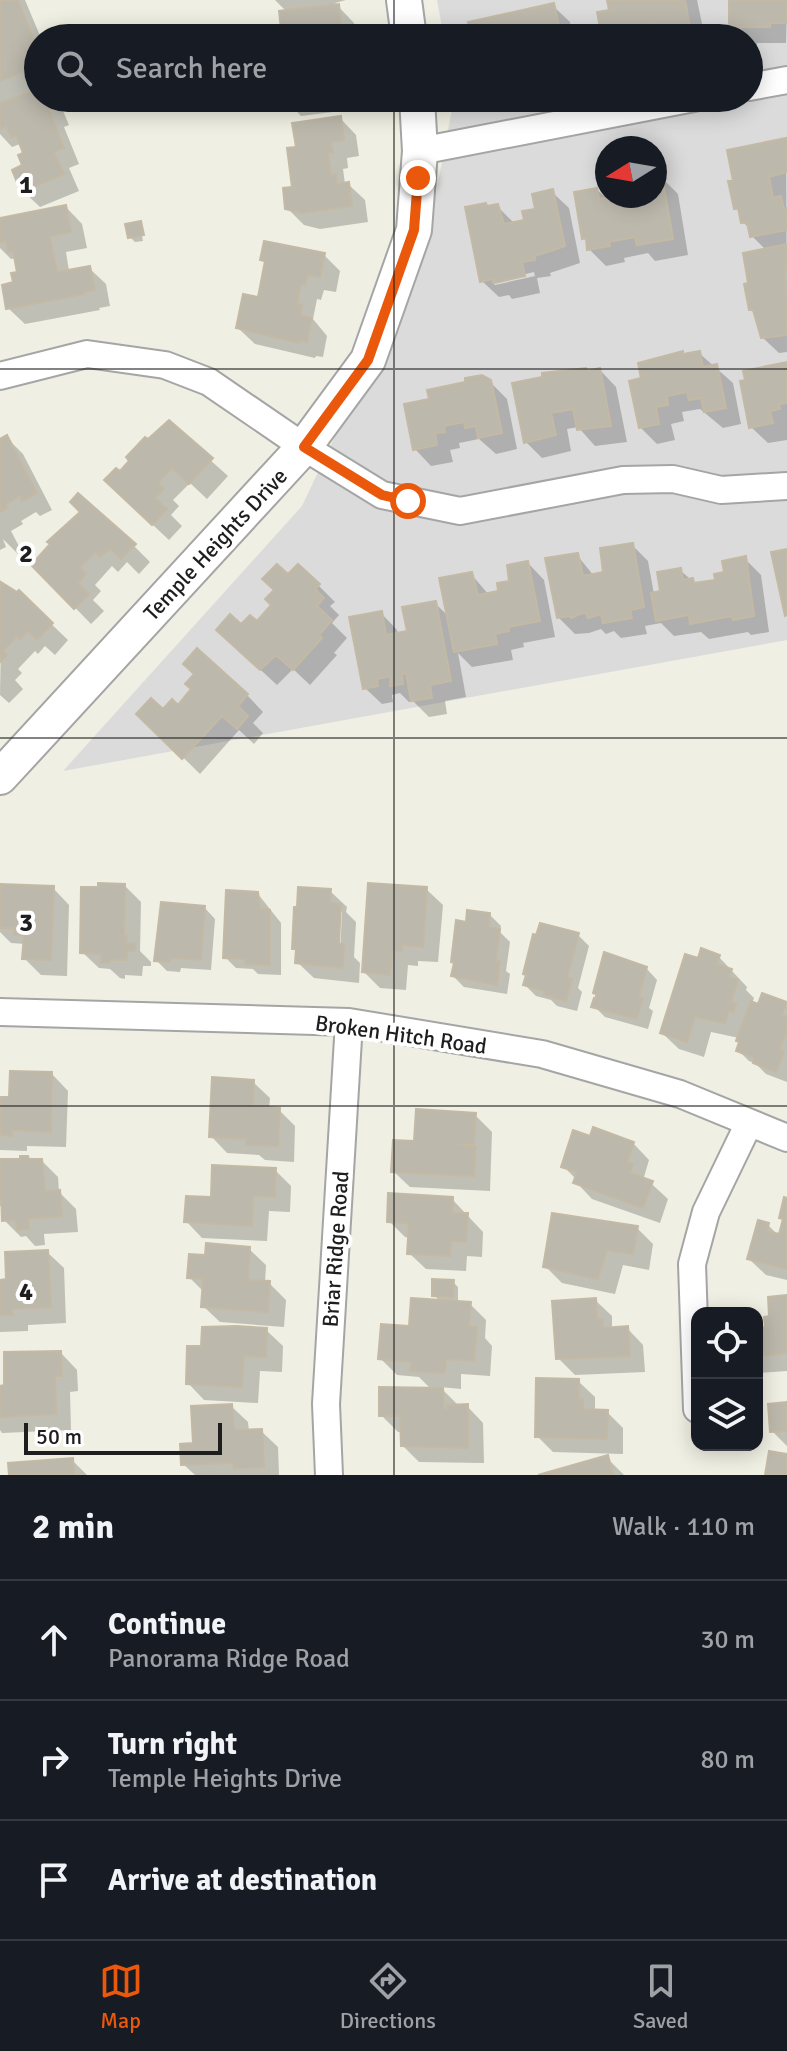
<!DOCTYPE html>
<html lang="en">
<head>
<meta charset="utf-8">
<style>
  body { margin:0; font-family:Signika,sans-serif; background:#20242c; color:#f1f3f6 }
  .controls { position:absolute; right:24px; bottom:24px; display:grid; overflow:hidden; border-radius:16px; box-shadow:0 4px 20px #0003 }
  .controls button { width:72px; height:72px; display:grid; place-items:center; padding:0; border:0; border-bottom:2px solid #363941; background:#171b24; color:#f1f3f6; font:40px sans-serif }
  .compass { position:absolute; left:595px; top:136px; width:72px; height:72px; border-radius:50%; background:#171b24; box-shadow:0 4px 20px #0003; rotate:259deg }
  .scale { position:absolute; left:24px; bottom:20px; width:198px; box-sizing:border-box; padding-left:8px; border:4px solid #1e1e1e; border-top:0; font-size:22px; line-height:28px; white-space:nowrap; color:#1e1e1e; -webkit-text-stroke:6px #fff; paint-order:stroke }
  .stop { position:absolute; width:24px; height:24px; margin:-18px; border:6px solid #ea580c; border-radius:50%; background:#fff }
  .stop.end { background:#ea580c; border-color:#fff; box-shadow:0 2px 8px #0008 }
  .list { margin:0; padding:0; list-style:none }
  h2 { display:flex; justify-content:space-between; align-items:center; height:104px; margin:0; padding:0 32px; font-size:34px }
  h2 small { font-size:26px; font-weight:400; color:#9ea1a6 }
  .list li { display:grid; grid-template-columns:52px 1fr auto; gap:24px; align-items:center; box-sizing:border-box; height:120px; padding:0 32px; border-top:2px solid #363941 }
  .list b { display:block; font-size:30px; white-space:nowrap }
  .list p { margin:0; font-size:26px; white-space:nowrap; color:#9ea1a6 }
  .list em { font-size:26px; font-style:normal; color:#9ea1a6 }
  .icon { flex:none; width:44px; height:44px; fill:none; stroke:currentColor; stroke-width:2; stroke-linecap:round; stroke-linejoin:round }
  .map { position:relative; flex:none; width:787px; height:1475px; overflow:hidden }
  .search { position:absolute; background:#171b24; box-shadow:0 4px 20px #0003; left:24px; right:24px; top:24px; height:88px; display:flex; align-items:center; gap:20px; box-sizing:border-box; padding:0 28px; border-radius:44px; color:#9ea1a6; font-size:30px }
  .sheet { height:464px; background:#171b24 }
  nav { display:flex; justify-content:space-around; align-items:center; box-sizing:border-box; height:112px; border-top:2px solid #363941; background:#171b24; font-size:22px; color:#9ea1a6 }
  nav a { display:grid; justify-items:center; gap:4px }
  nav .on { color:#ea580c }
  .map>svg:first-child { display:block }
</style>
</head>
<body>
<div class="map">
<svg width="787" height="1475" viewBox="0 0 787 1475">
  <rect width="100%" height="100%" fill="#f0efe3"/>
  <path fill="#dcdbdb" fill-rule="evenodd" d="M 437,0 L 787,0 L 787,640 L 63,771 L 302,506 L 427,242 L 454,98 L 749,98 L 749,38 L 444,38 ZM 607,148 L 655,148 L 655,196 L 607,196 Z"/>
  <path fill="#0003" fill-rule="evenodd" d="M 0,0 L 25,0 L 41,38 L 38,38 L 38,98 L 53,98 L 61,106 L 69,125 L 64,127 L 79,164 L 69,168 L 79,191 L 40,207 L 23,191 L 26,154 L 20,144 L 12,147 L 0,134 L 0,106 L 3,105 L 0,102 Z
    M 275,0 L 346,0 L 335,3 L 354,23 L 356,38 L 284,38 L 287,12 Z
    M 609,0 L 697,0 L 705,38 L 604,38 L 599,14 L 612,12 Z
    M 732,0 L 787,0 L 786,43 L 757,43 L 757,46 L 749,46 L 749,38 L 739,38 L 731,30 Z
    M 553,6 L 570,22 L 573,38 L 473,38 Z
    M 284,98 L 364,98 L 365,108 L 301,116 Z
    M 340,118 L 356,135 L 359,156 L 347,158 L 348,168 L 343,169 L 345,184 L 348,184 L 365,200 L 368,222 L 320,229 L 304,225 L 287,208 L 295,189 L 298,148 Z
    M 786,140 L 787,352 L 779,353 L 762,337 L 756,314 L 751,310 L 750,285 L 766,250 L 752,236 L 751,230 L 743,222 L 741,213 L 736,208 Z
    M 661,177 L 678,194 L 688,255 L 655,261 L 648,253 L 624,258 L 625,262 L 606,266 L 589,249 L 588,242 L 584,238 L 597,190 L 614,204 L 633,201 L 632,196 L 655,196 L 655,178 Z
    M 552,192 L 569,208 L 580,263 L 550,273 L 551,276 L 537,278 L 540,293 L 512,299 L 509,295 L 499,297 L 482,281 L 488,208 L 497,206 L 513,222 L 526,222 ZM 534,272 L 535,276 L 495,285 L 492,282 Z
    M 66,207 L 82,224 L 87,248 L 66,252 L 69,271 L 89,268 L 106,284 L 110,306 L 99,308 L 100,310 L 25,324 L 8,308 L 19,273 L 16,258 L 11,259 L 0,248 L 0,220 Z
    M 140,223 L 143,226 L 140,226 L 143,241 L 135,242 L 130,237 Z
    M 324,255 L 340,271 L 336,292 L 324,290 L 321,300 L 317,299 L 313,319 L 327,336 L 323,357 L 316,356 L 315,358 L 255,344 L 238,328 L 259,300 L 266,264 L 262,260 Z
    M 682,353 L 685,356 L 699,353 L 733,383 L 741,424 L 723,428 L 700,409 L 682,412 L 684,421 L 671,424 L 675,440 L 657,444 L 640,427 L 644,380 Z
    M 787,364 L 787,440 L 768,443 L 751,427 Z
    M 600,370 L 616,387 L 627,442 L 595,446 L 578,427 L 567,429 L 571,451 L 542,458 L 526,442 L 514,384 Z
    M 490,382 L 507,399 L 517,449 L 496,454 L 479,439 L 459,443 L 460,448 L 450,450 L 453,462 L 431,466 L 415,449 L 431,400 Z
    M 169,423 L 228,476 L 207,499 L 190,483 L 173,500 L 179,506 L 171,515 L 182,526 L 169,540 L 123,497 L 148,442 Z
    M 7,438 L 23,454 L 52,510 L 40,516 L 36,512 L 21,521 L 23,524 L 11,531 L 22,552 L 18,554 L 3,539 L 6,547 L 0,550 L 0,441 Z
    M 103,515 L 150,562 L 139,574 L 127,562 L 118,572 L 112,566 L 95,585 L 101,591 L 93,600 L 104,611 L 91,624 L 33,564 Z
    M 632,545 L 648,561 L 654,594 L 663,592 L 680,570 L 697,585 L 717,581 L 745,559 L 761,575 L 769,632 L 751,635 L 748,632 L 709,639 L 701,632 L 674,636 L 661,623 L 645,626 L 647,634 L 621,638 L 614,631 L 606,634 L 601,629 L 589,633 L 575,634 L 558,617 L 577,555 L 594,576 L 605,574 Z
    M 528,563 L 544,580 L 555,637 L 523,643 L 524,647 L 511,650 L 513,660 L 472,667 L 458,653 L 466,697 L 445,701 L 447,714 L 429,717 L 413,701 L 409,702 L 400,693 L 392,695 L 393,702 L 382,704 L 365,688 L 381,613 L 397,630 L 398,634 L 409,632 L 435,603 L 449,617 L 471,574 L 489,595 L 501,593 Z
    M 288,577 L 318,585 L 335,602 L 330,606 L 339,615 L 332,623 L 347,638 L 334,653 L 337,655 L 310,685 L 293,669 L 277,685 L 235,646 L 241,627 L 257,624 L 274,605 Z
    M 2,585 L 17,595 L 19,593 L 68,640 L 55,655 L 45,646 L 38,654 L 35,651 L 18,669 L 22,673 L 15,680 L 23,689 L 9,703 L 0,695 Z
    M 194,690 L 247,695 L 263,712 L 253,723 L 263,733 L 254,744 L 239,730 L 200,774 L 139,714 L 178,708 Z
    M 0,886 L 53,888 L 69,905 L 67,976 L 41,975 L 24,958 L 25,944 L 11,943 L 0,932 Z
    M 125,886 L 141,902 L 140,951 L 151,962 L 151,966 L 143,966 L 142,976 L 125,975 L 125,979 L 120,978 L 110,969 L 99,968 L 82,952 Z
    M 426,889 L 443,905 L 438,962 L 418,961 L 418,966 L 408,965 L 406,990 L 380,988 L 364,972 Z
    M 330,891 L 347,907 L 346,912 L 356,922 L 354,957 L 360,963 L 359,983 L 314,978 L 297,962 L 297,951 L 294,948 ZM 338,908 L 342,912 L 340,954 L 336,954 Z
    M 258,894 L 281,923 L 281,975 L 258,974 L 253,969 L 236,968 L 225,957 Z
    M 204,907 L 215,919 L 211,970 L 181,968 L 180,972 L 167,971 L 156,960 Z
    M 490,915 L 501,926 L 500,932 L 510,942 L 506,971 L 510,974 L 507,994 L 464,987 L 453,976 L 467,924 Z
    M 578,935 L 589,946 L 578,988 L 582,992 L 577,1011 L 557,1006 L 551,1000 L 536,996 L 525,985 L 528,976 Z
    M 719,957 L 747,987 L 746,990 L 754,998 L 752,1003 L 759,1007 L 787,1006 L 787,1082 L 766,1074 L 756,1064 L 749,1061 L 738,1050 L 741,1043 L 739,1038 L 711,1032 L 704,1057 L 679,1049 L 662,1033 L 699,960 Z
    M 646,968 L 657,980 L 649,1008 L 653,1011 L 648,1029 L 605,1017 L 594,1006 Z
    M 52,1074 L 68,1091 L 66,1147 L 27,1146 L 27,1151 L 0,1150 L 0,1099 L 11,1099 Z
    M 253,1082 L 270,1098 L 269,1109 L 279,1110 L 295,1126 L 294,1162 L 265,1160 L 259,1155 L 227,1153 L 211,1136 Z
    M 475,1115 L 492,1132 L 490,1191 L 410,1187 L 393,1171 L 416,1144 Z
    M 591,1139 L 633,1143 L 649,1160 L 644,1177 L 668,1199 L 660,1223 L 592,1199 L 576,1182 L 577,1180 L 563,1166 Z
    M 22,1161 L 42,1161 L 58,1177 L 59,1192 L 76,1209 L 78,1232 L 44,1234 L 45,1245 L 35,1246 L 26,1236 L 21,1237 L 4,1220 L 3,1206 L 0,1206 L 0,1162 Z
    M 275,1170 L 291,1186 L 290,1212 L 269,1211 L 267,1241 L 202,1238 L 186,1221 L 212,1200 Z
    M 452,1199 L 483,1232 L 482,1257 L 467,1256 L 466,1271 L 426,1269 L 409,1253 L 410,1238 L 405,1237 L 389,1221 Z
    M 787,1200 L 787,1280 L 766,1275 L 749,1259 L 768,1225 L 780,1237 L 784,1221 L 781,1217 Z
    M 637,1228 L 653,1244 L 649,1270 L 623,1265 L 615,1294 L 562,1283 L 545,1266 Z
    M 249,1249 L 266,1265 L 265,1283 L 269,1283 L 286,1300 L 284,1327 L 220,1322 L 203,1306 L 204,1292 L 189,1277 L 207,1257 Z
    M 47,1252 L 64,1268 L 66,1323 L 28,1325 L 28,1331 L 0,1332 L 0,1282 L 8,1281 Z
    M 453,1282 L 458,1287 L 458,1303 L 470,1304 L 486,1320 L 485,1338 L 492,1346 L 490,1376 L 461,1374 L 461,1389 L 440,1387 L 459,1406 L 467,1406 L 483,1423 L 484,1463 L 419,1462 L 403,1446 L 402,1432 L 398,1432 L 381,1415 L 432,1390 L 419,1377 L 397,1375 L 380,1358 L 441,1302 L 434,1295 Z
    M 787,1297 L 787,1371 L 760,1373 L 757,1370 L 757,1329 L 767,1328 Z
    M 595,1300 L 612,1316 L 612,1329 L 627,1328 L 643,1345 L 645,1372 L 575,1375 L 558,1358 Z
    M 266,1330 L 283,1346 L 282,1372 L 260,1371 L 258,1403 L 204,1400 L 188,1383 Z
    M 61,1353 L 77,1370 L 78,1391 L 70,1392 L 71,1430 L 2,1433 L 0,1430 L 0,1388 Z
    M 578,1381 L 595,1397 L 595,1412 L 607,1412 L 623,1428 L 623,1454 L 553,1452 L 537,1436 Z
    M 787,1404 L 787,1446 L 772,1431 Z
    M 231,1406 L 248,1422 L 249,1432 L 261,1431 L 278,1447 L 279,1475 L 195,1475 L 183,1464 L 195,1445 Z
    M 607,1458 L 624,1475 L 546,1475 Z
    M 72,1460 L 87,1475 L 11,1475 Z"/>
  <path fill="#bdb8ac" stroke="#c3b9a4" stroke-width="2" d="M 0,0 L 18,0 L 38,51 L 38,65 L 0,81 Z
    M 607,0 L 685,0 L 692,38 L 671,38 L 670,30 L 657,32 L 655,23 L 634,27 L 636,37 L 602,38 L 597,12 L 609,10 Z
    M 729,0 L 787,0 L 787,23 L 770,23 L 770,27 L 741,27 L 741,30 L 729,31 Z
    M 554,3 L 562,38 L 471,38 L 468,22 Z
    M 339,4 L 341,25 L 326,27 L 327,38 L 282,38 L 279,11 Z
    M 38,90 L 38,98 L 50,98 L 54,108 L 49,110 L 64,148 L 54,152 L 64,174 L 21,192 L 12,170 L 22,165 L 18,155 L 23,153 L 16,135 L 11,137 L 6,126 L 0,129 L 0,103 Z
    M 341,116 L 344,140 L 331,142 L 333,152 L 328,153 L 331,175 L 336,174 L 337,184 L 349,182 L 352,206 L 302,213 L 285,209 L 283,188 L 292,187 L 287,148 L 296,147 L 292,123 Z
    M 786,138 L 787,172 L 769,177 L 773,198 L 781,196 L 784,209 L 787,208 L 787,230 L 750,237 L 747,222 L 741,223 L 738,208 L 734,209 L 728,181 L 733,181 L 727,150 Z
    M 662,175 L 673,239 L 637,245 L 635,237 L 609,242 L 610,246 L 587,250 L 586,238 L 582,239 L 574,192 L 597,188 L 599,199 L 610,197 L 611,202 L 630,199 L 630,196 L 655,196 L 655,176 Z
    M 553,189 L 565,246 L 535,256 L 535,260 L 522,262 L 525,276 L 494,283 L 493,279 L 480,282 L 465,207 L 486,203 L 487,206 L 498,204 L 504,224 L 524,220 L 522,211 L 535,209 L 532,194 Z
    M 66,205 L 71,232 L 50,236 L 57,272 L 90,266 L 95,290 L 84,292 L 84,294 L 6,309 L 2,285 L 13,282 L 11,273 L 17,272 L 13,251 L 8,252 L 6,241 L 0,242 L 0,218 Z
    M 141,221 L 144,235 L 128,238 L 125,224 Z
    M 264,241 L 325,253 L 320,277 L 308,275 L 305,285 L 301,284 L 297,304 L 302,305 L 300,315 L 312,318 L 307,342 L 300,340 L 299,343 L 236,328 L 243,294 L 258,297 L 265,261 L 260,260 Z
    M 787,244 L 785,279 L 787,335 L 761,338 L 753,310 L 749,310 L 744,284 L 748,283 L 743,253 Z
    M 683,351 L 683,354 L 700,351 L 703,367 L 717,364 L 726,408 L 704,412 L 701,398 L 689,400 L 687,392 L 667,396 L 668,405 L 656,407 L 659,424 L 639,428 L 629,381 L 641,378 L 638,363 Z
    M 787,362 L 787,403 L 779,404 L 780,409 L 770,411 L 773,423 L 749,428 L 740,381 L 745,380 L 743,371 Z
    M 586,368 L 587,371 L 600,368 L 611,426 L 577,430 L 573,409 L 551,413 L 556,435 L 524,443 L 512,383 L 542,377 L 542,373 Z
    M 482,375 L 491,380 L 502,433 L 478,438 L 476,426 L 465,428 L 464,422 L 444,426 L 445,432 L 435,433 L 437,445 L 413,450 L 404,404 L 429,399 L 427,390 L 465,382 L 465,378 Z
    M 169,420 L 213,458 L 189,484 L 172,468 L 158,483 L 164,489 L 155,498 L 167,509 L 152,525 L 104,480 L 116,468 L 120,471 L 129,461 L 126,457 L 145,437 L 148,439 Z
    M 7,435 L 37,493 L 22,501 L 20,496 L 6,504 L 8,507 L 0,512 L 0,439 Z
    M 78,493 L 136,544 L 121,559 L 110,548 L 100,557 L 95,552 L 80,567 L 86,574 L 78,583 L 89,594 L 74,609 L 31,565 L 50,544 L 47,542 L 80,512 L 70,502 Z
    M 633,543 L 644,607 L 630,610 L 632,618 L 603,623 L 601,614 L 588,618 L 585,612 L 571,618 L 571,616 L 557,618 L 545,558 L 578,553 L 583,576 L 603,572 L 600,548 Z
    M 787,549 L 787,615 L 785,616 L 771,552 Z
    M 746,556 L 754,616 L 733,620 L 732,616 L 690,624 L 689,615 L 656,621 L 651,593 L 660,591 L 657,572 L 681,568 L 683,580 L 693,578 L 694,583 L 715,580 L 714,574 L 724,572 L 722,561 Z
    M 528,561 L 540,621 L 508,627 L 509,631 L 495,634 L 497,644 L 454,652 L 439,578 L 472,572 L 478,595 L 498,591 L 497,583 L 509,581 L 507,565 Z
    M 277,564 L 288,574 L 298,564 L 320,584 L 315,589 L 324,598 L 317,606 L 332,620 L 319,635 L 322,638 L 293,670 L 276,655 L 260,670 L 216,630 L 230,614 L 241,624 L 250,615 L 257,621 L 271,605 L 265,599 L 274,590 L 262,579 Z
    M 1,582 L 17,592 L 19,590 L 53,623 L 37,640 L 28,631 L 20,639 L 17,636 L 3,651 L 7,655 L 0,662 Z
    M 436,601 L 451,681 L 430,685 L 432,698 L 411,701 L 406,673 L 402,674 L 403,684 L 390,686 L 391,676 L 377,679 L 378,686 L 363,689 L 349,617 L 382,611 L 386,635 L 407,631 L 402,607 Z
    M 197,648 L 248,694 L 238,706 L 248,716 L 237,729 L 222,716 L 182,759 L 136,714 L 151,698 L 163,709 L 172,699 L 178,705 L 191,689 L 185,684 L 194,674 L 183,664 Z
    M 98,883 L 125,884 L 124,936 L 127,936 L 126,943 L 135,944 L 135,951 L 127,951 L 127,960 L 109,960 L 109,963 L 101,963 L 101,954 L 80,953 L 81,887 L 98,887 Z
    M 368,883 L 427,887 L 423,947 L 403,945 L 402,951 L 392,950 L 390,975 L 362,972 Z
    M 0,884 L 54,886 L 51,960 L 22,959 L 24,935 L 14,935 L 15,928 L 0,928 Z
    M 298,887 L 331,889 L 330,903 L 341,904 L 339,944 L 344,944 L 343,968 L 295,963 L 296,949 L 292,949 L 294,907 L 297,907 Z
    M 226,890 L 258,892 L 260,909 L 270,910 L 270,965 L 245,964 L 245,959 L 223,958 Z
    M 161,902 L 205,906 L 201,960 L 170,958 L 170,962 L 154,961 Z
    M 467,910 L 490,913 L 489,927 L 500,929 L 496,961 L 500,961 L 497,985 L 451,976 L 454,963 L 451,962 L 456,920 L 466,922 Z
    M 540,923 L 579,933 L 567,978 L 572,979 L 566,1001 L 544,995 L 545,991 L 523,985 L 526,975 L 523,974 L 533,934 L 536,935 Z
    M 701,948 L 720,955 L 717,964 L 732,969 L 729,977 L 738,980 L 731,1002 L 736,1004 L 733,1012 L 729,1010 L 725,1023 L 695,1017 L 687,1042 L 660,1033 L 685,954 L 698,958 Z
    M 604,952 L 647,967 L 639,997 L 643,998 L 637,1019 L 591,1007 L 594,998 L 596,999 L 596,994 L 593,993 Z
    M 762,993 L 787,1002 L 782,1015 L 787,1017 L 787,1031 L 780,1049 L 784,1051 L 776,1072 L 753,1063 L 755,1058 L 736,1051 L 739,1042 L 736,1041 L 751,1001 L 758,1004 Z
    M 10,1071 L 52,1072 L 51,1132 L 12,1130 L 12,1136 L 0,1135 L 0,1097 L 9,1097 Z
    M 212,1077 L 254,1080 L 253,1106 L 280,1108 L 278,1146 L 246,1145 L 246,1139 L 209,1137 Z
    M 416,1109 L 476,1113 L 474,1144 L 458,1145 L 476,1147 L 474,1176 L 391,1172 L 393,1140 L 414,1141 Z
    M 593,1127 L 634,1142 L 627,1162 L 633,1164 L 630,1173 L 653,1181 L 643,1208 L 573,1183 L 577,1172 L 561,1167 L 573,1130 L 590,1136 Z
    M 20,1156 L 28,1156 L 29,1159 L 42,1159 L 45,1192 L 60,1190 L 62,1216 L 28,1219 L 29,1229 L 17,1230 L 16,1220 L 2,1221 L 0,1159 L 20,1159 Z
    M 212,1165 L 276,1168 L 275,1197 L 253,1196 L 252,1226 L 184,1222 L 186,1196 L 211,1197 Z
    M 388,1193 L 453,1197 L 453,1213 L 468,1213 L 466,1242 L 451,1241 L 450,1256 L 407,1254 L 409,1223 L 387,1222 Z
    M 784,1197 L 787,1198 L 787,1269 L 747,1259 L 758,1220 L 769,1223 L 767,1231 L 779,1234 L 783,1219 L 779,1218 Z
    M 552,1213 L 638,1226 L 633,1254 L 607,1250 L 598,1279 L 543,1267 Z
    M 206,1243 L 250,1247 L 248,1280 L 270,1281 L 268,1312 L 201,1307 L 203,1279 L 187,1278 L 189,1254 L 205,1255 Z
    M 48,1250 L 51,1307 L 12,1309 L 13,1315 L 0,1315 L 0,1280 L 6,1279 L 5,1252 Z
    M 432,1279 L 454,1280 L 453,1297 L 432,1296 Z
    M 787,1295 L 787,1353 L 757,1356 L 757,1327 L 765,1327 L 764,1317 L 769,1316 L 768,1297 Z
    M 411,1298 L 471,1302 L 469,1326 L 477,1327 L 474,1361 L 446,1359 L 445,1373 L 410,1371 L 411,1362 L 378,1359 L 381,1324 L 409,1326 Z
    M 596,1298 L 597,1319 L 603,1319 L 603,1328 L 628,1326 L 630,1356 L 556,1359 L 552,1301 Z
    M 236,1326 L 267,1328 L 266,1357 L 244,1356 L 242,1387 L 186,1384 L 187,1346 L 201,1346 L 202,1327 Z
    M 61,1351 L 62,1376 L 55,1376 L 56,1414 L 0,1417 L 0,1386 L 4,1385 L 4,1352 Z
    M 536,1378 L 579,1379 L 579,1399 L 583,1399 L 583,1409 L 608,1410 L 607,1439 L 535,1437 Z
    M 379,1387 L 443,1388 L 444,1409 L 447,1409 L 447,1405 L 468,1404 L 468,1448 L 401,1446 L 400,1416 L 379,1416 Z
    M 787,1402 L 787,1431 L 770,1432 L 768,1404 Z
    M 232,1404 L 234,1430 L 262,1429 L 264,1467 L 234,1469 L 233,1463 L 181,1465 L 180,1444 L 193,1443 L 191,1406 Z
    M 769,1451 L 787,1454 L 787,1475 L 765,1475 Z
    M 608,1455 L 613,1475 L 538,1475 Z
    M 73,1458 L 74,1475 L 9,1475 L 8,1463 Z"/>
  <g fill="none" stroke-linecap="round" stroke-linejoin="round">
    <defs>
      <path id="minor" d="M 749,87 L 787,80
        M 420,151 L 694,98
        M 0,376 L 87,354 L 165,365 L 209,382 L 304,447 L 382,495 L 460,511 L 623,480 L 673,479 L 721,490 L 787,486
        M 0,1012 L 349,1022 L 542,1054 L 680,1094 L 787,1138
        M 697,1409 L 692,1264 L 706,1212 L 749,1123
        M 329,1475 L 326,1404 L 349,1022"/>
      <path id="tertiary" d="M 404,0 L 409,38
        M 0,777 L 304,447 L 368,360 L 414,230 L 420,151 L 417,98"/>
    </defs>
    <use href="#minor" stroke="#a5a5a5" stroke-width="30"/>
    <use href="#tertiary" stroke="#a5a5a5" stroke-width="38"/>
    <use href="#minor" stroke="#fff" stroke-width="26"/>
    <use href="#tertiary" stroke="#fff" stroke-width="34"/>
  </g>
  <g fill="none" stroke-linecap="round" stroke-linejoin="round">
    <path stroke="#ea580c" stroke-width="10" d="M 408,501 L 382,495 L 304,447 L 368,360 L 414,230 L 418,178"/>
  </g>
  <path fill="none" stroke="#1e1e1e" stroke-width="2" stroke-opacity="0.55" d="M 394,0 L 394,38M 394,98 L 394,1475M 0,369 L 787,369M 0,738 L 787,738M 0,1106 L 787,1106"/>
  <g text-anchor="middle" stroke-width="8" stroke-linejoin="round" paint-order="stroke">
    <g font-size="22" fill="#1e1e1e" stroke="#fff">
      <text transform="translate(215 544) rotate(-47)" y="8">Temple Heights Drive</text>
      <text transform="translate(401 1034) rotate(8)" y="8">Broken Hitch Road</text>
      <text transform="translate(335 1249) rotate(-86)" y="8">Briar Ridge Road</text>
    </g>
  </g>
  <g font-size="26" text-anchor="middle" font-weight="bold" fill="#1e1e1e" stroke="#fff" stroke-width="8" stroke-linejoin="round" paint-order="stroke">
    <text x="26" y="193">1</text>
    <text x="26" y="562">2</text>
    <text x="26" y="931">3</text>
    <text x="26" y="1300">4</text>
  </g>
</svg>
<div class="controls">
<button><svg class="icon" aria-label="locate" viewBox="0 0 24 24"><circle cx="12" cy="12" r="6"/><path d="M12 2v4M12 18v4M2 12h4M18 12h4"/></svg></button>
<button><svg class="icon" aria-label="layers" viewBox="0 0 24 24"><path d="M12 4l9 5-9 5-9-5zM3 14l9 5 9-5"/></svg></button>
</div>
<svg class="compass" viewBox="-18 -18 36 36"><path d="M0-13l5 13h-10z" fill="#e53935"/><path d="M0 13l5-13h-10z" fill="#9ea1a6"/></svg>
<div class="scale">50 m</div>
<div class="stop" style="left:408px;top:501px"></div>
<div class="stop end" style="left:418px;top:178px"></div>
<div class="search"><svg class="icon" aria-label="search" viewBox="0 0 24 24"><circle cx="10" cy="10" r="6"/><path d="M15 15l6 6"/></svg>Search here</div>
</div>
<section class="sheet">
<h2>2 min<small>Walk · 110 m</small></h2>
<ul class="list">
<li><svg class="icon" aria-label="ahead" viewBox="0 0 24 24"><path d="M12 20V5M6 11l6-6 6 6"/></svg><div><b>Continue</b><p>Panorama Ridge Road</p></div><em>30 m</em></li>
<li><svg class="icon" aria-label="right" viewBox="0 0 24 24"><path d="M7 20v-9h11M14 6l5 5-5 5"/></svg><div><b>Turn right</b><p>Temple Heights Drive</p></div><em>80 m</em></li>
<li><svg class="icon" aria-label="arrive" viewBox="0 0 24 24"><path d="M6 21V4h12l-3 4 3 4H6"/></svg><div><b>Arrive at destination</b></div></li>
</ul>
</section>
<nav>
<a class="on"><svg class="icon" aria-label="map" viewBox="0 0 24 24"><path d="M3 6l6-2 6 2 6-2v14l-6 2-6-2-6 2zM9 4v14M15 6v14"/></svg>Map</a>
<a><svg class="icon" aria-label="directions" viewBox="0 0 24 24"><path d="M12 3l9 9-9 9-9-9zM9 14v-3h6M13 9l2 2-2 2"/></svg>Directions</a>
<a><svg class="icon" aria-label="saved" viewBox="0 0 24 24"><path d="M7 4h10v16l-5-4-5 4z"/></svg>Saved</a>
</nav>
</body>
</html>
